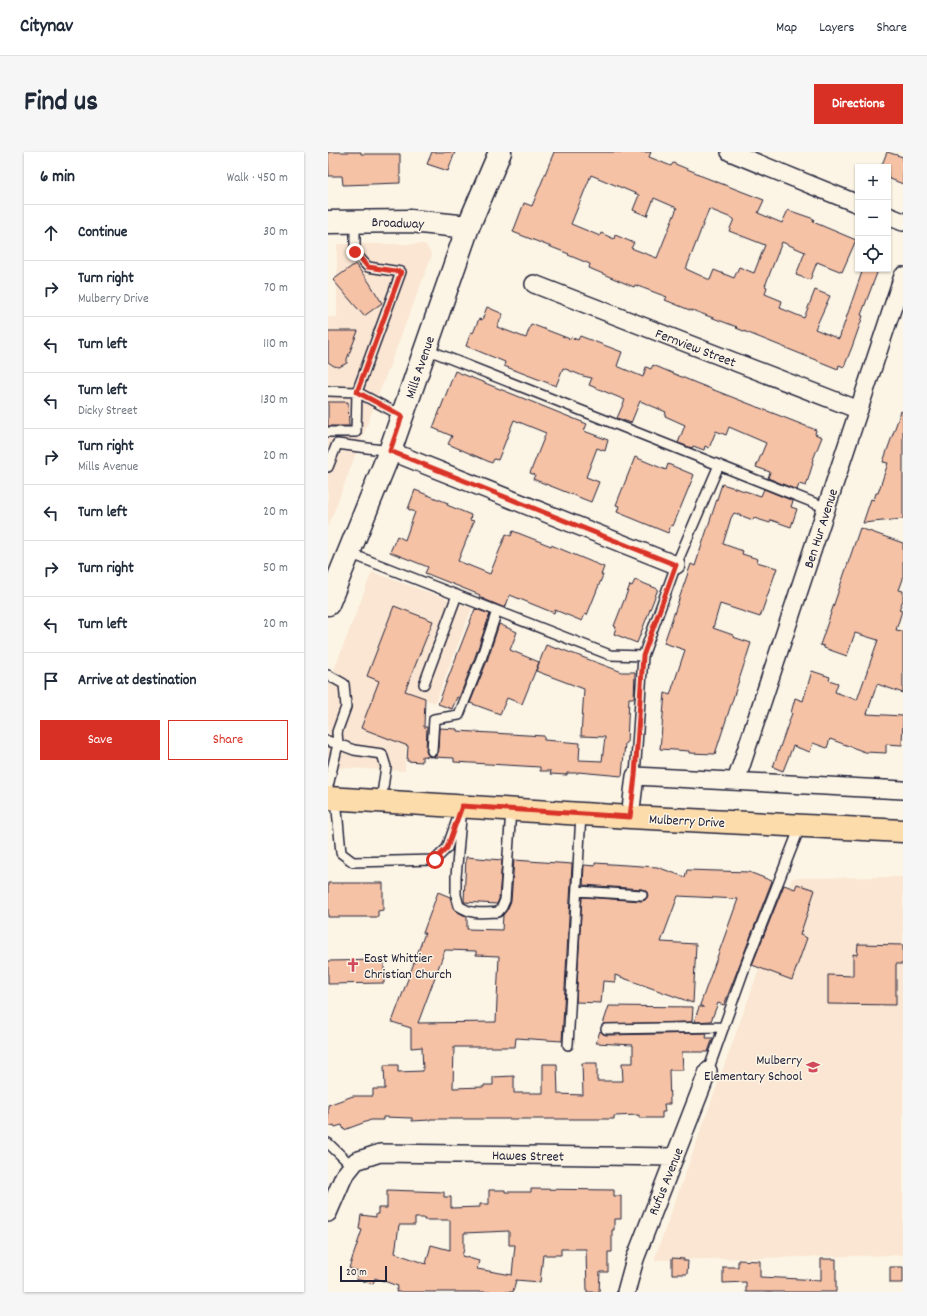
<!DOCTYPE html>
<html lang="en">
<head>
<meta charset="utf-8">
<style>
  body { margin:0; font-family:Dekko,sans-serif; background:#f6f6f7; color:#1f2937 }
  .controls { position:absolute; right:12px; top:12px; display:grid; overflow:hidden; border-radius:0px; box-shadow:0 1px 3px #0004 }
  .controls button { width:36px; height:36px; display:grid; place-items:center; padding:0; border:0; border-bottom:1px solid #e0e1e3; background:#fff; color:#1f2937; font:20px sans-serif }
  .scale { position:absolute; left:12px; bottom:10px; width:47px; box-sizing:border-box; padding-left:4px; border:2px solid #22223b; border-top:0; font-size:11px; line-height:14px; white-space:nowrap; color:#22223b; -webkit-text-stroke:3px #fcf5e5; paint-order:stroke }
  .stop { position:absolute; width:12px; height:12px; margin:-9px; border:3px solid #d93025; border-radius:50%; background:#fff }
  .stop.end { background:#d93025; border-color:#fff; box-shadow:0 1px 4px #0008 }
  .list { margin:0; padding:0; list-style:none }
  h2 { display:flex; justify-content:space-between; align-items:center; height:52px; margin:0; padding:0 16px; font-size:17px }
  h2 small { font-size:13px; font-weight:400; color:#747a83 }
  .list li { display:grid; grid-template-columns:26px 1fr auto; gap:12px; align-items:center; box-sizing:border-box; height:56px; padding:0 16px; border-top:1px solid #e0e1e3 }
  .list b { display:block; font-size:15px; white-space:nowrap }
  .list p { margin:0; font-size:13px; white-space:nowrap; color:#747a83 }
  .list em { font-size:13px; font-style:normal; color:#747a83 }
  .actions { display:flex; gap:8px; padding:12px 16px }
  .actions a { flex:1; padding:9px 0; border:1px solid #d93025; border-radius:0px; text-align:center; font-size:14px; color:#d93025 }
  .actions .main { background:#d93025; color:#fff }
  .icon { flex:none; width:22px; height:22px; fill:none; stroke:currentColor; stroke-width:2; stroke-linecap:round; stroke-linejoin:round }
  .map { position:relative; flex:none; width:575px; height:1140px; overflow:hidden; border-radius:0px }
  header { display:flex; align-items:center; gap:24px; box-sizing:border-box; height:56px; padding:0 20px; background:#fff; border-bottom:1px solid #e0e1e3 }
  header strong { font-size:19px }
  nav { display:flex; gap:22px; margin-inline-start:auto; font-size:14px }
  .intro { display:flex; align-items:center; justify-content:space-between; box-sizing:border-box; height:96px; padding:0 24px }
  h1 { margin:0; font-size:28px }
  .button { padding:10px 18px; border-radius:0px; background:#d93025; color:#fff; font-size:14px; font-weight:700 }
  main { display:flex; gap:24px; padding:0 24px }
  aside { flex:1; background:#fff; border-radius:0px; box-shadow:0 1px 3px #0004 }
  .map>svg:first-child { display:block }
</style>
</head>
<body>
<header>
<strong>Citynav</strong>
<nav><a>Map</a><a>Layers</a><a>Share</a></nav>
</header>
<div class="intro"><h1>Find us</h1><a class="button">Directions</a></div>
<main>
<aside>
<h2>6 min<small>Walk · 450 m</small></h2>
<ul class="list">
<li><svg class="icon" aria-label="ahead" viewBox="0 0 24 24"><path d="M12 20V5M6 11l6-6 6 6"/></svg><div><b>Continue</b></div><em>30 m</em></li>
<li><svg class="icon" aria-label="right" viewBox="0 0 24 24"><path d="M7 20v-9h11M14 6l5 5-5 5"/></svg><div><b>Turn right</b><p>Mulberry Drive</p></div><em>70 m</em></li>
<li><svg class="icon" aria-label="left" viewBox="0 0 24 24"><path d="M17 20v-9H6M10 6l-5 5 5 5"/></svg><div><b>Turn left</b></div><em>110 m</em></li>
<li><svg class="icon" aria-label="left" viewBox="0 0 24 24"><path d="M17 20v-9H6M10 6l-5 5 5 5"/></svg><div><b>Turn left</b><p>Dicky Street</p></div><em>130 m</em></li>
<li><svg class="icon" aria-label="right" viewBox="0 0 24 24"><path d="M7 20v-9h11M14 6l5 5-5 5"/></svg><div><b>Turn right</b><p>Mills Avenue</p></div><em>20 m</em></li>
<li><svg class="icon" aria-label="left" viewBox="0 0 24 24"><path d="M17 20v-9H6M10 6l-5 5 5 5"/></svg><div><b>Turn left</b></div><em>20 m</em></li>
<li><svg class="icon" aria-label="right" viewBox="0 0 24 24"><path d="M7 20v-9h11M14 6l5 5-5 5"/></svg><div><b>Turn right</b></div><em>50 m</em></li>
<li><svg class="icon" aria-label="left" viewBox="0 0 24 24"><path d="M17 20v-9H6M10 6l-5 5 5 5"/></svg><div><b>Turn left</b></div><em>20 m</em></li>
<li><svg class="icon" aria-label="arrive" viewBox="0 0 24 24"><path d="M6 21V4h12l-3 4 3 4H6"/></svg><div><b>Arrive at destination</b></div></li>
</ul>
<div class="actions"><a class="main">Save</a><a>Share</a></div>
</aside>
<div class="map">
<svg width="575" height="1140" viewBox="0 0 575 1140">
  <rect width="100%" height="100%" fill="#fcf5e5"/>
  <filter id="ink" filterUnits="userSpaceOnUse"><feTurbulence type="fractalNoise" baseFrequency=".025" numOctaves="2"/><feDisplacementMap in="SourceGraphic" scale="8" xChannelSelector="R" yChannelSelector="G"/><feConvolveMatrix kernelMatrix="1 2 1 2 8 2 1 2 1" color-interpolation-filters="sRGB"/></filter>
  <g filter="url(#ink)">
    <path fill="#fae6d2" d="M 9,92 L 97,92 L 104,103 L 0,375 L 0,165 L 9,165 Z
      M 44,420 L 144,456 L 107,551 L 80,540 L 77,619 L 0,615 L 0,533 Z
      M 575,725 L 575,1103 L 326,1108 L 464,726 Z"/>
    <path fill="#f5c2a6" stroke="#22223b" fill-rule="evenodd" d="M 0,0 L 33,0 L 33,2 L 72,2 L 72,31 L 15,33 L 14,24 L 1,24 Z
      M 104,0 L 127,0 L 120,19 L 99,12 Z
      M 226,0 L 323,0 L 321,5 L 343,14 L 345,11 L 371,22 L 371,23 L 436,48 L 430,61 L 454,71 L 460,58 L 486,67 L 485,70 L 528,88 L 514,120 L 489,110 L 482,128 L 468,123 L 477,100 L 454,90 L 437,134 L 439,135 L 437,142 L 454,149 L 452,156 L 476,166 L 487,138 L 502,144 L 487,177 L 511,187 L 535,117 L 549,117 L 548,120 L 549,121 L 533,163 L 535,164 L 524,195 L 516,215 L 511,213 L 510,217 L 408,176 L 409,175 L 364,158 L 364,159 L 337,148 L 339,145 L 307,133 L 306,135 L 261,116 L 262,112 L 240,103 L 241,102 L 185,80 L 196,51 L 204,54 ZM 263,23 L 311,43 L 305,58 L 319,64 L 326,46 L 349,56 L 329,106 L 303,96 L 306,91 L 287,83 L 286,87 L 273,81 L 272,84 L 243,72 ZM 381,57 L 406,67 L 401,79 L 437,93 L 426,121 L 411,115 L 406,126 L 386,118 L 382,128 L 358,117 Z
      M 559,0 L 575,5 L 575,32 L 560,26 L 560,15 L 553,15 Z
      M 27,112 L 41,130 L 54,151 L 36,164 L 5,128 Z
      M 159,155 L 175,162 L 169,175 L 198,186 L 203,172 L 242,187 L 243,185 L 250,188 L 252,184 L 294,200 L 289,214 L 315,225 L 318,215 L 323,217 L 325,213 L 368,231 L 488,278 L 487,282 L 494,285 L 484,310 L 485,311 L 478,334 L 471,332 L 469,338 L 440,326 L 442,320 L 428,315 L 438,291 L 401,275 L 398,283 L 388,279 L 381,296 L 377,294 L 376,298 L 365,294 L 364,296 L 350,291 L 357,273 L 337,264 L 338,260 L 312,249 L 303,271 L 289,266 L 297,248 L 261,233 L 264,226 L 255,224 L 235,216 L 228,234 L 176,214 L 177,210 L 138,194 L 143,180 L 145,181 L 151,167 L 154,168 Z
      M 0,179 L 30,179 L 19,207 L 19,211 L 11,215 L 6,214 L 0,210 Z
      M 127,219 L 259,272 L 256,279 L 280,288 L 277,299 L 269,296 L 258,325 L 271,330 L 263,350 L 205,327 L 207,323 L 202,321 L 218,281 L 186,268 L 170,308 L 166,307 L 164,311 L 120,292 L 124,284 L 105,276 Z
      M 0,250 L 20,250 L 21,274 L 0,274 Z
      M 573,259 L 575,260 L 575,367 L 535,371 L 543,347 L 546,348 L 548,341 L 550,341 L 560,311 L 555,310 Z
      M 307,305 L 338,318 L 340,312 L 366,323 L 345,374 L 343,373 L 340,381 L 289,360 L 291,354 L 288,353 Z
      M 394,332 L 433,344 L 436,337 L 465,349 L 463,355 L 469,357 L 463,375 L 443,368 L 442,371 L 426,366 L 425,368 L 406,361 L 403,366 L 395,392 L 415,399 L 414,402 L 430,407 L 429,410 L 449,416 L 432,465 L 392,452 L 385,476 L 405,483 L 405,485 L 423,491 L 387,602 L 361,601 L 361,599 L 332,597 L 337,541 L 342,543 L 357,498 L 336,491 L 363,412 L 367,414 Z
      M 87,338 L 120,351 L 119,353 L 143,363 L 142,368 L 146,369 L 130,409 L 162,422 L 178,382 L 183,384 L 185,379 L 223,394 L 223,393 L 276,415 L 273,423 L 275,423 L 259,463 L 257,462 L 254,469 L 227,458 L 226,461 L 182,443 L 177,456 L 151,445 L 152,443 L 97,421 L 100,415 L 62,400 L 69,384 L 77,388 L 87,360 L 80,357 Z
      M 532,376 L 575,391 L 575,427 L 571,438 L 575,439 L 575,448 L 571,458 L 574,459 L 568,478 L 575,479 L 575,541 L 549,532 L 539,562 L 575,564 L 574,593 L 558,592 L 558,601 L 537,600 L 502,587 L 499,596 L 485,591 L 482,600 L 465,594 L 455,619 L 445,615 L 464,561 L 463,561 L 467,546 L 475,549 L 484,519 L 502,525 L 501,528 L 510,531 L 507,540 L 529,548 L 550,488 L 527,481 L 519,504 L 496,496 L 496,494 L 492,493 Z
      M 307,428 L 330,437 L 309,491 L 286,482 L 288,475 L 286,474 L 302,433 L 304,434 Z
      M 66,454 L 105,469 L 77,539 L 97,546 L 96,575 L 99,575 L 98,599 L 99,602 L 103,605 L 94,604 L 94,610 L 79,609 L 80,594 L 33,576 L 51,529 L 39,524 Z
      M 147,457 L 162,462 L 147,505 L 131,546 L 129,545 L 124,557 L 110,552 Z
      M 171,472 L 189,480 L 182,498 L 211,510 L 194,552 L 179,546 L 172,562 L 142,551 L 159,509 Z
      M 218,493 L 229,497 L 230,496 L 294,520 L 307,520 L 306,546 L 301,546 L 299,591 L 297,591 L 294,624 L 250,620 L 250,621 L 239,621 L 239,623 L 222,622 L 223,619 L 212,619 L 212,615 L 126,610 L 126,606 L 105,605 L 109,603 L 110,600 L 111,576 L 129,577 L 129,579 L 216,584 L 216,588 L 252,591 L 251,608 L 274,609 L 277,585 L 253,584 L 256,537 L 208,519 Z
      M 138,705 L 174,708 L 171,747 L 169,752 L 136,750 Z
      M 186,708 L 244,712 L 234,889 L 188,886 L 187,895 L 126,895 L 125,936 L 156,935 L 156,933 L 165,933 L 165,925 L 186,924 L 186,941 L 215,941 L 215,912 L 229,912 L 230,942 L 255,943 L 254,911 L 269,911 L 269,929 L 295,929 L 294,911 L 305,911 L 305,893 L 268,891 L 272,879 L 275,882 L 278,883 L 379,881 L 378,886 L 385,886 L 380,900 L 354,900 L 355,918 L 341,918 L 342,952 L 336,952 L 337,960 L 334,960 L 334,966 L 311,966 L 311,963 L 286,964 L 286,967 L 102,967 L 102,968 L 84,969 L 84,966 L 55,965 L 55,968 L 43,968 L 16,978 L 14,973 L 7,975 L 6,973 L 0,975 L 0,953 L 25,944 L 45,944 L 45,937 L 57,937 L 56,913 L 70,913 L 70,920 L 95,919 L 94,895 L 83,896 L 83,876 L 64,870 L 97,781 L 95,781 L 110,740 L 122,745 L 125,756 L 128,759 L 139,765 L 139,777 L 174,778 L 175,763 L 179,758 L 183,749 ZM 117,798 L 148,799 L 148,803 L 171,804 L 168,870 L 90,871 Z
      M 267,711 L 329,715 L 357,725 L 359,718 L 421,720 L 444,729 L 396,853 L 390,851 L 383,869 L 366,870 L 371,855 L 376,855 L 372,853 L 410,747 L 350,744 L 333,790 L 368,792 L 365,851 L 287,823 L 287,830 L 275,829 L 273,851 L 248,850 L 254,745 L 314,749 L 317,748 L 320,744 L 319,740 L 314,737 L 255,733 L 256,713 L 267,714 Z
      M 0,731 L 55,731 L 55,758 L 50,759 L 50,765 L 0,765 Z
      M 469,732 L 487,738 L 472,783 L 479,786 L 464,828 L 424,813 L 456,733 L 467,737 Z
      M 530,792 L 575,793 L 575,812 L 568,812 L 568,853 L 500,852 L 500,823 L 525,824 L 525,802 L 529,803 Z
      M 56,808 L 56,831 L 0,832 L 0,809 Z
      M 281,854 L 365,855 L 364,870 L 275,872 Z
      M 203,1037 L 286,1038 L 286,1044 L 293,1044 L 293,1067 L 286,1067 L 286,1078 L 284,1078 L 284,1100 L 280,1100 L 280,1120 L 272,1120 L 271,1140 L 259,1140 L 258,1097 L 233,1097 L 233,1103 L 215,1103 L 212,1130 L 188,1128 L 185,1140 L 68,1140 L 70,1134 L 47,1126 L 45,1132 L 28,1127 L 30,1119 L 21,1116 L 34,1078 L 31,1077 L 33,1063 L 48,1065 L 48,1062 L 50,1062 L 50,1056 L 59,1056 L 59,1038 L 116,1040 L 116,1045 L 123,1045 L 123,1056 L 152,1055 L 152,1052 L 161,1052 L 161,1038 L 177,1038 L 177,1040 L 203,1040 ZM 87,1066 L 96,1066 L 96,1068 L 122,1068 L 122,1098 L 103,1093 L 98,1112 L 67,1101 L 71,1073 L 87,1073 ZM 181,1079 L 181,1093 L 187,1093 L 184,1123 L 149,1117 L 151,1109 L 134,1104 L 136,1097 L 136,1081 Z
      M 344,1106 L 356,1107 L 356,1109 L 360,1109 L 359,1122 L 344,1122 Z
      M 493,1107 L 508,1107 L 508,1140 L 418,1140 L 418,1130 L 395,1131 L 395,1115 L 410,1115 L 410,1108 L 432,1109 L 432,1125 L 493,1128 Z
      M 562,1115 L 575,1115 L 575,1131 L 562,1131 Z"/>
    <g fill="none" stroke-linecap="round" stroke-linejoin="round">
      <defs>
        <path id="lane" d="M 98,197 L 499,356
          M 0,239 L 29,240 L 74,264
          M 0,280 L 28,280 L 29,240 L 73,120 L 40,115 L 27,101 L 27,69
          M 0,315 L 9,292 L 62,299
          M 21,401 L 282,503 L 315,504
          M 0,523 L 16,532 L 18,555 L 9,580 L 10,592 L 26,598 L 54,602 L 58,615 L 53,649
          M 96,532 L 129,443
          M 0,589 L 10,592 L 0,634
          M 104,599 L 106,567 L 131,563 L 153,507 L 169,459
          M 307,624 L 315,504 L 348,413 L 391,313
          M 8,647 L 13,701 L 25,710 L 107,708 L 119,696 L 130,665
          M 134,654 L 128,725 L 128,743 L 131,754 C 145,763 154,761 170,760 L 174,755 L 177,748 L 183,657
          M 249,739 L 314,743
          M 278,877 L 396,875
          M 240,893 L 253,662
          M 380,919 L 417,815 L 472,675
          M 0,991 L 24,1014"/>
        <path id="street" d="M 402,0 L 530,52
          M 560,64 L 575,70
          M 206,132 L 531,258
          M 62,299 L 348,413
          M 408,629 L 575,124
          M 302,665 L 307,624 L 575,638
          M 0,1061 L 16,1024 L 28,1009 L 52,1001 L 347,1005
          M 298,1140 L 307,1107 L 380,919"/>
        <path id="secondary" d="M 0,70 L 83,69 L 140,75
          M 0,452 L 62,299 L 140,75 L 172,0"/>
        <path id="primary" d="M 0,646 L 302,665 L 575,679"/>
      </defs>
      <use href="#lane" stroke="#22223b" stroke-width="12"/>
      <use href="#street" stroke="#22223b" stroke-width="20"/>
      <use href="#secondary" stroke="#22223b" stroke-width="25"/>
      <use href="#primary" stroke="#22223b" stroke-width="25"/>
      <use href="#lane" stroke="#fcf5e5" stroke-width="9"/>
      <use href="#street" stroke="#fcf5e5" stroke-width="17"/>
      <use href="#secondary" stroke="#fcf5e5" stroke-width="22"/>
      <use href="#primary" stroke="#fddcac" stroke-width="22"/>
    </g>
  </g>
  <g fill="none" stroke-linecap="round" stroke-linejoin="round" filter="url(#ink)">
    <path stroke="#d93025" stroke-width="5" d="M 27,100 L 40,115 L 73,120 L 29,240 L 74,264 L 62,299 L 348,413 L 315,504 L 307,624 L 302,665 L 134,654 L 119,696 L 107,708"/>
  </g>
  <defs>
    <symbol id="church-bare" viewBox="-9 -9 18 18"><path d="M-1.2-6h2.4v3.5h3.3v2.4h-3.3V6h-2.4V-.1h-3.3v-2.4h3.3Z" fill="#d1495b" stroke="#fcf5e5" stroke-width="2.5" paint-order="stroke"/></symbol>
    <symbol id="school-bare" viewBox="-9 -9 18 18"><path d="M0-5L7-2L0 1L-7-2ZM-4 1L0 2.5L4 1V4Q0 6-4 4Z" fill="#d1495b" stroke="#fcf5e5" stroke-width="2.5" paint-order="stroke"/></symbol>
  </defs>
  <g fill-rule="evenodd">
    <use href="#church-bare" x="15" y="803" width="20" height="20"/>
    <use href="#school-bare" x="475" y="905" width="20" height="20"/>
  </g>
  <g text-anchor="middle" stroke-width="3" stroke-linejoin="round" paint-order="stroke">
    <g font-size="14" fill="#22223b" stroke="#fcf5e5">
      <text transform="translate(70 70) rotate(2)" y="5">Broadway</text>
      <text transform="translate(368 195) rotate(21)" y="5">Fernview Street</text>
      <text transform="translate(91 215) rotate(-71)" y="5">Mills Avenue</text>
      <text transform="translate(492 376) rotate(-72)" y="5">Ben Hur Avenue</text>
      <text transform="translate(359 668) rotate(3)" y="5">Mulberry Drive</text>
      <text transform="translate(200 1003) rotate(1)" y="5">Hawes Street</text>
      <text transform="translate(337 1029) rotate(-68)" y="5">Rufus Avenue</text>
    </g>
    <g font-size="14" fill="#22223b" stroke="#fcf5e5" text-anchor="start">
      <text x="36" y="810">East Whittier<tspan x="36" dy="16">Christian Church</tspan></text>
      <text x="474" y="912" text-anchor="end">Mulberry<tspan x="474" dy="16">Elementary School</tspan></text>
    </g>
  </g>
</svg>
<div class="controls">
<button>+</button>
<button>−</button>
<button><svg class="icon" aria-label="locate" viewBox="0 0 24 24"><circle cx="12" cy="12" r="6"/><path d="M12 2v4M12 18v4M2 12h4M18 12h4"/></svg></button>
</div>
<div class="scale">20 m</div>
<div class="stop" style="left:107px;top:708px"></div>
<div class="stop end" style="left:27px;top:100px"></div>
</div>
</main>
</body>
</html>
